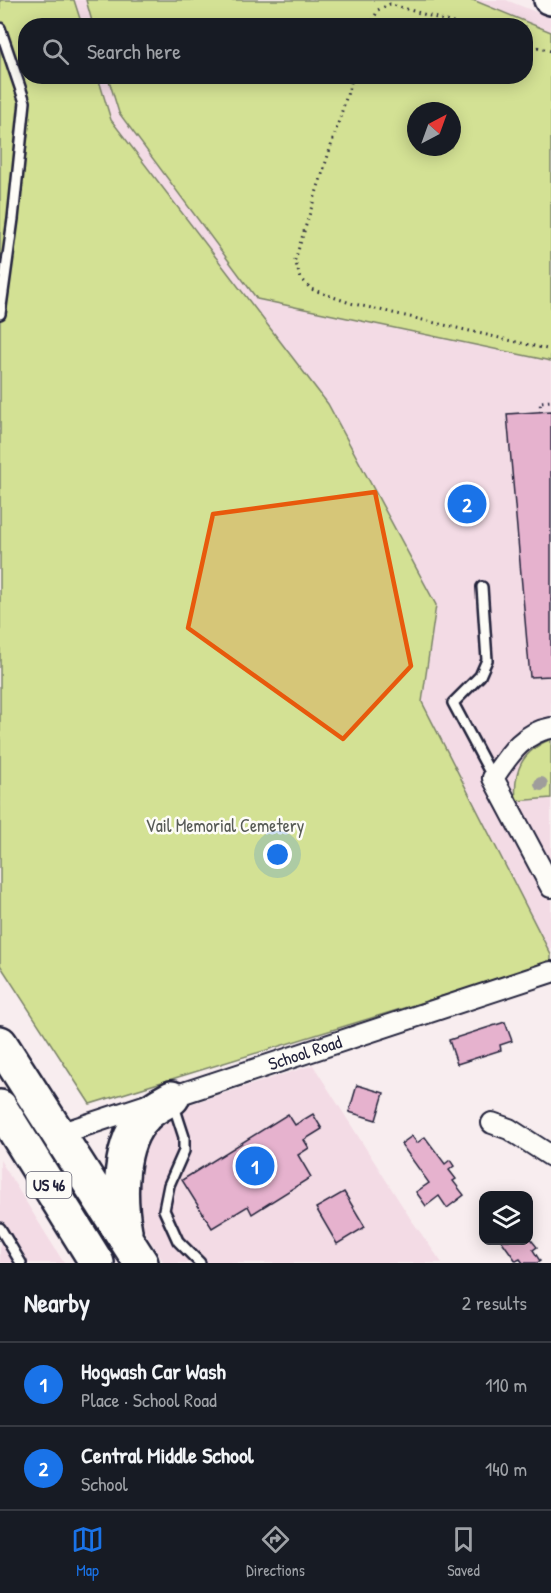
<!DOCTYPE html>
<html lang="en">
<head>
<meta charset="utf-8">
<style>
  body { margin:0; font-family:"Patrick Hand",sans-serif; background:#242831; color:#f1f3f6 }
  .controls { position:absolute; right:18px; bottom:18px; display:grid; overflow:hidden; border-radius:12px; box-shadow:0 3px 15px #0003 }
  .controls button { width:54px; height:54px; display:grid; place-items:center; padding:0; border:0; border-bottom:2px solid #363941; background:#171b24; color:#f1f3f6; font:30px sans-serif }
  .compass { position:absolute; left:407px; top:102px; width:54px; height:54px; border-radius:50%; background:#171b24; box-shadow:0 3px 15px #0003; rotate:41deg }
  .you { position:absolute; left:278px; top:855px; width:21px; height:21px; margin:-15px; border:4px solid #fff; border-radius:50%; background:#1a73e8; box-shadow:0 0 0 9px #1a73e833 }
  .badge { display:grid; place-items:center; width:39px; height:39px; border-radius:50%; background:#1a73e8; color:#fff; font-size:20px; font-weight:700 }
  .pin { position:absolute; translate:-50% -50%; border:3px solid #fff; box-shadow:0 2px 6px #0006 }
  .list { margin:0; padding:0; list-style:none }
  h2 { display:flex; justify-content:space-between; align-items:center; height:78px; margin:0; padding:0 24px; font-size:26px }
  h2 small { font-size:20px; font-weight:400; color:#9ea1a6 }
  .list li { display:grid; grid-template-columns:39px 1fr auto; gap:18px; align-items:center; box-sizing:border-box; height:84px; padding:0 24px; border-top:2px solid #363941 }
  .list b { display:block; font-size:22px; white-space:nowrap }
  .list p { margin:0; font-size:20px; white-space:nowrap; color:#9ea1a6 }
  .list em { font-size:20px; font-style:normal; color:#9ea1a6 }
  .icon { flex:none; width:33px; height:33px; fill:none; stroke:currentColor; stroke-width:2; stroke-linecap:round; stroke-linejoin:round }
  .map { position:relative; flex:none; width:551px; height:1263px; overflow:hidden }
  .search { position:absolute; background:#171b24; box-shadow:0 3px 15px #0003; left:18px; right:18px; top:18px; height:66px; display:flex; align-items:center; gap:15px; box-sizing:border-box; padding:0 21px; border-radius:24px; color:#9ea1a6; font-size:22px }
  .sheet { height:246px; background:#171b24 }
  nav { display:flex; justify-content:space-around; align-items:center; box-sizing:border-box; height:84px; border-top:2px solid #363941; background:#171b24; font-size:16px; color:#9ea1a6 }
  nav a { display:grid; justify-items:center; gap:3px }
  nav .on { color:#1a73e8 }
  .map>svg:first-child { display:block }
</style>
</head>
<body>
<div class="map">
<svg width="551" height="1263" viewBox="0 0 551 1263">
  <rect width="100%" height="100%" fill="#f8edef"/>
  <filter id="ink" filterUnits="userSpaceOnUse"><feTurbulence type="fractalNoise" baseFrequency=".0167" numOctaves="2"/><feDisplacementMap in="SourceGraphic" scale="12" xChannelSelector="R" yChannelSelector="G"/><feConvolveMatrix kernelMatrix="1 2 1 2 8 2 1 2 1" color-interpolation-filters="sRGB"/></filter>
  <g filter="url(#ink)">
    <path fill="#f3dbe5" fill-rule="evenodd" d="M 74,0 L 506,0 L 551,18 L 551,955 L 422,701 L 436,605 L 111,120 L 98,77 L 526,76 L 526,26 L 82,25 ZM 416,111 L 452,111 L 452,147 L 416,147 Z
      M 313,1065 L 410,1218 L 442,1263 L 164,1263 L 133,1213 L 141,1135 L 165,1112 Z
      M 0,1160 L 64,1263 L 0,1263 Z"/>
    <path fill="#d3e194" stroke="#7a8268" stroke-width="1.5" fill-rule="evenodd" d="M 0,0 L 74,0 L 82,25 L 26,26 L 26,76 L 98,77 L 111,120 L 328,404 L 436,605 L 422,702 L 551,955 L 551,963 L 90,1104 L 0,965 Z
      M 86,0 L 473,0 L 551,32 L 551,361 L 257,299 L 119,113 L 108,77 L 526,76 L 526,26 L 93,25 ZM 416,111 L 452,111 L 452,147 L 416,147 Z
      M 551,739 L 551,798 L 516,801 C 513,770 522,751 551,739 Z"/>
    <path fill="#e6b2ce" stroke="#22223b" stroke-width="1.5" d="M 551,411 L 551,676 L 530,677 L 507,414 Z
      M 505,1022 L 512,1041 L 500,1045 L 501,1050 L 457,1064 L 449,1040 Z
      M 357,1085 L 384,1093 L 376,1120 L 349,1112 Z
      M 288,1114 L 295,1125 L 313,1114 L 322,1129 L 304,1140 L 309,1148 L 298,1155 L 311,1177 L 252,1214 L 248,1206 L 212,1228 L 182,1180 Z
      M 412,1136 L 417,1143 L 425,1137 L 445,1164 L 450,1160 L 454,1166 L 449,1170 L 456,1179 L 453,1181 L 464,1195 L 447,1208 L 439,1196 L 426,1206 L 416,1192 L 429,1183 L 401,1144 Z
      M 344,1192 L 365,1227 L 337,1244 L 316,1208 Z
      M 528,1236 L 537,1247 L 533,1250 L 540,1261 L 537,1263 L 523,1263 L 520,1259 L 516,1261 L 501,1240 L 528,1240 Z"/>
    <g fill="none" stroke-linecap="round" stroke-linejoin="round">
      <defs>
        <path id="lane" d="M 0,28 L 25,102 L 13,219 L 0,314
          M 482,587 L 487,660 L 480,676 L 453,703 L 493,778
          M 173,1103 L 184,1137 L 184,1151 L 169,1185 L 164,1210 L 178,1241 L 200,1263
          M 0,1228 L 21,1263"/>
        <path id="street" d="M 551,728 C 522,733 509,755 493,778 L 551,887
          M 492,1123 L 509,1129 L 551,1156
          M 59,1134 L 551,972"/>
        <path id="secondary" d="M 548,0 L 551,1"/>
        <path id="highway" d="M 0,1043 L 141,1263
          M 0,1107 L 97,1263
          M 125,1231 C 119,1197 118,1142 145,1116 C 152,1108 163,1103 172,1098"/>
      </defs>
      <use href="#lane" stroke="#22223b" stroke-width="14"/>
      <use href="#street" stroke="#22223b" stroke-width="24"/>
      <use href="#secondary" stroke="#22223b" stroke-width="32"/>
      <use href="#highway" stroke="#22223b" stroke-width="38"/>
      <path stroke="#22223b" stroke-width="3" stroke-dasharray="1.5 4.5" stroke-linecap="butt" d="M 370,26 L 378,10 L 390,4 L 463,26
        M 526,44 L 551,51
        M 353,76 L 295,260 L 300,277 L 311,289 L 350,303 L 551,350
        M 541,412 L 540,402 L 551,401"/>
      <use href="#lane" stroke="#fdfcf7" stroke-width="9"/>
      <use href="#street" stroke="#fdfcf7" stroke-width="20"/>
      <use href="#secondary" stroke="#fdfcf7" stroke-width="27"/>
      <use href="#highway" stroke="#fdfcf7" stroke-width="33"/>
    </g>
    <circle fill="#9f9d9b" cx="541" cy="784" r="7"/>
  </g>
  <path fill="#e8590c" fill-opacity="0.2" stroke="#e8590c" stroke-width="4.5" stroke-linejoin="round" d="M 375,492 L 411,666 L 343,739 L 188,628 L 213,514 Z"/>
  <g text-anchor="middle" stroke-width="5" stroke-linejoin="round" paint-order="stroke">
    <rect fill="#fdfcf7" stroke="#646373" stroke-width="1.5" x="26.5" y="1172" width="45" height="26" rx="4.5"/>
    <g font-size="16" font-weight="bold" fill="#22223b">
      <text x="49" y="1191">US 46</text>
    </g>
    <g font-size="18" fill="#575b56" stroke="#fdfcf7">
      <text x="225" y="832">Vail Memorial Cemetery</text>
    </g>
    <g font-size="18" fill="#22223b" stroke="#fdfcf7">
      <text transform="translate(305 1053) rotate(-18)" y="6">School Road</text>
    </g>
  </g>
</svg>
<div class="controls">
<button><svg class="icon" aria-label="layers" viewBox="0 0 24 24"><path d="M12 4l9 5-9 5-9-5zM3 14l9 5 9-5"/></svg></button>
</div>
<svg class="compass" viewBox="-18 -18 36 36"><path d="M0-13l5 13h-10z" fill="#e53935"/><path d="M0 13l5-13h-10z" fill="#9ea1a6"/></svg>
<div class="you"></div>
<div class="pin badge" style="left:255px;top:1166px">1</div>
<div class="pin badge" style="left:467px;top:504px">2</div>
<div class="search"><svg class="icon" aria-label="search" viewBox="0 0 24 24"><circle cx="10" cy="10" r="6"/><path d="M15 15l6 6"/></svg>Search here</div>
</div>
<section class="sheet">
<h2>Nearby<small>2 results</small></h2>
<ul class="list">
<li><span class="badge">1</span><div><b>Hogwash Car Wash</b><p>Place · School Road</p></div><em>110 m</em></li>
<li><span class="badge">2</span><div><b>Central Middle School</b><p>School</p></div><em>140 m</em></li>
</ul>
</section>
<nav>
<a class="on"><svg class="icon" aria-label="map" viewBox="0 0 24 24"><path d="M3 6l6-2 6 2 6-2v14l-6 2-6-2-6 2zM9 4v14M15 6v14"/></svg>Map</a>
<a><svg class="icon" aria-label="directions" viewBox="0 0 24 24"><path d="M12 3l9 9-9 9-9-9zM9 14v-3h6M13 9l2 2-2 2"/></svg>Directions</a>
<a><svg class="icon" aria-label="saved" viewBox="0 0 24 24"><path d="M7 4h10v16l-5-4-5 4z"/></svg>Saved</a>
</nav>
</body>
</html>
